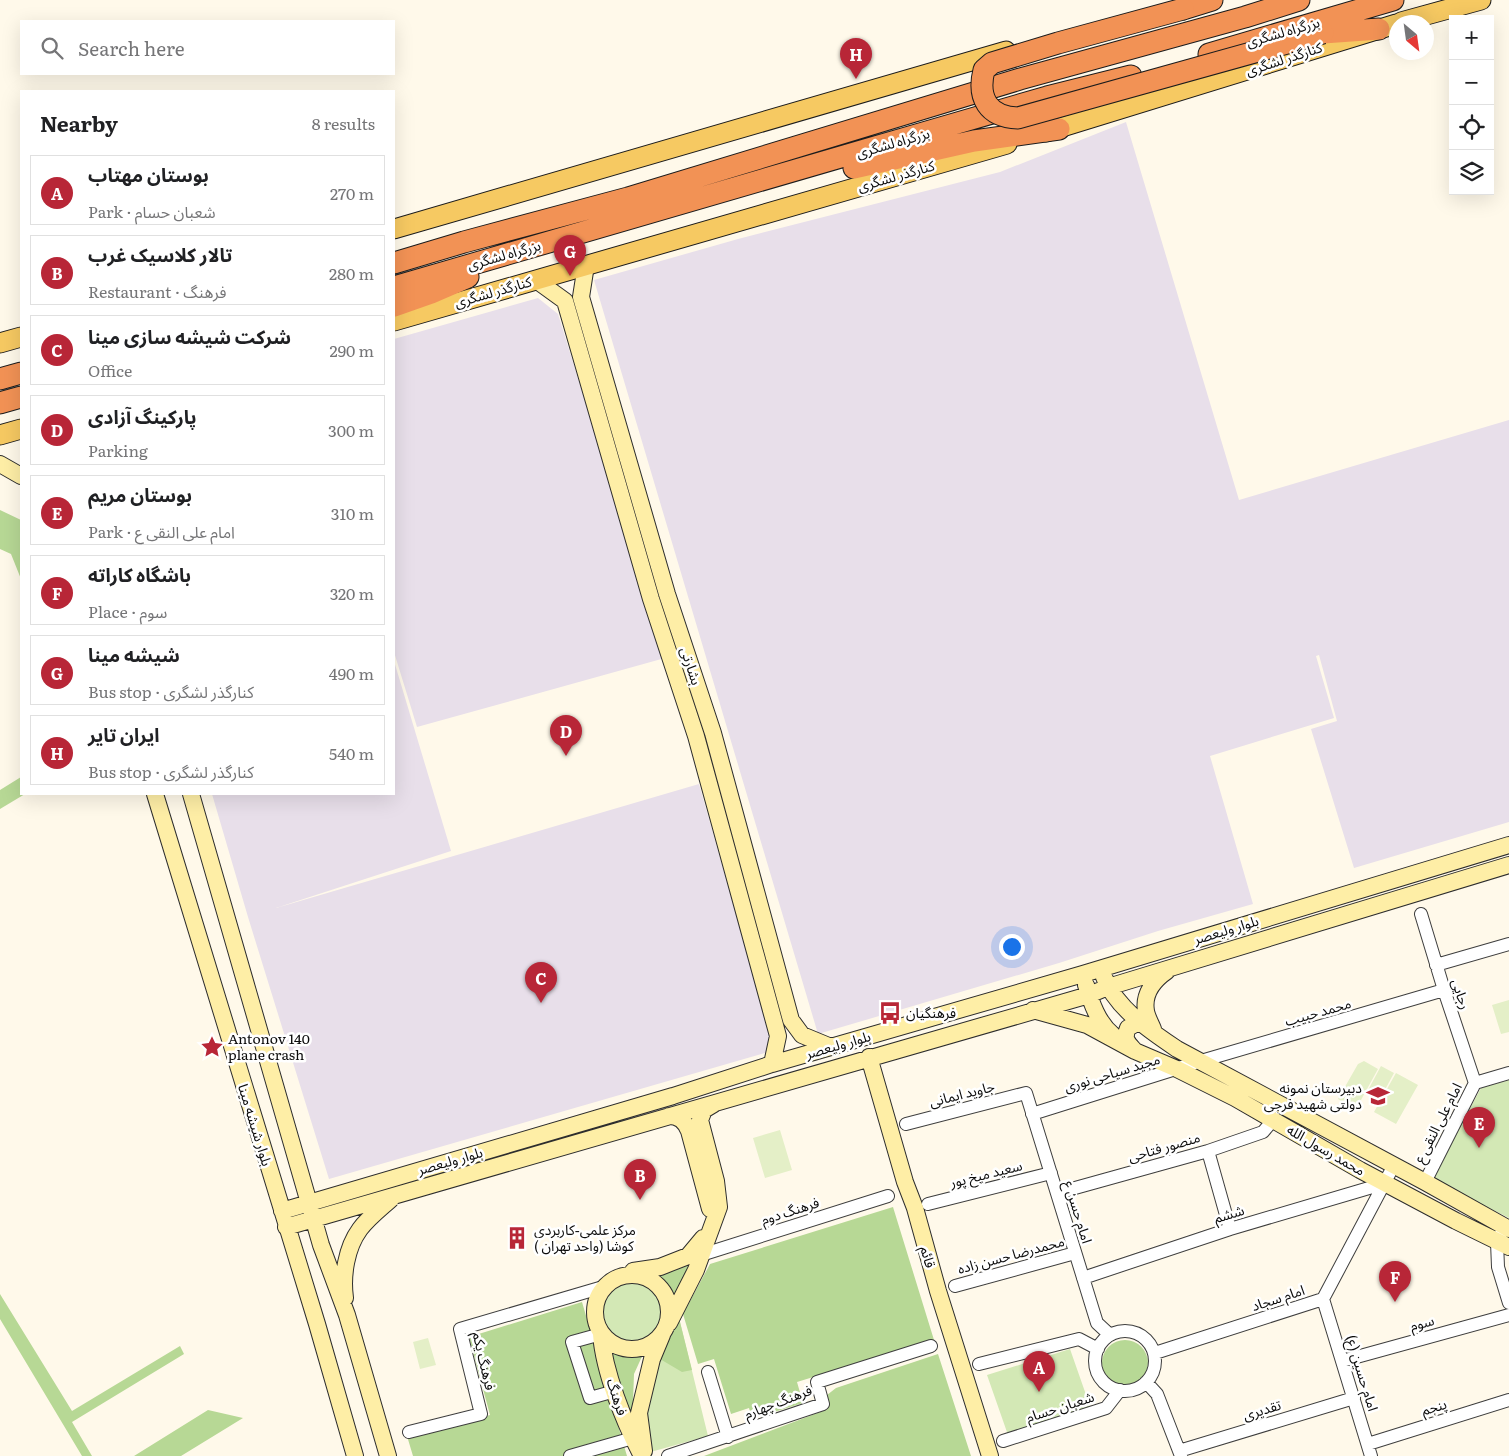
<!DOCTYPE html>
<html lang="en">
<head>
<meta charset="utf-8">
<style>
  body { margin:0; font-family:Literata,"Noto Sans Arabic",serif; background:#f2f2f2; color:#202124 }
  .controls { position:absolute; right:15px; top:15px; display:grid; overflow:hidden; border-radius:0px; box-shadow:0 5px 20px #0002 }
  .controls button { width:45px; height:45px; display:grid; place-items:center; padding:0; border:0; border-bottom:1px solid #e0e0e0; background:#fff; color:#202124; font:25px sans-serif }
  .compass { position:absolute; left:1389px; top:15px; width:45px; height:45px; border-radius:50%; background:#fff; box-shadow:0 5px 20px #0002; rotate:151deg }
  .you { position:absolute; left:1011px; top:946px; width:18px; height:18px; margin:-12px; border:4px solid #fff; border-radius:50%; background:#1a73e8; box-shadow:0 0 0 8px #1a73e833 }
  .badge { display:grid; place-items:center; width:32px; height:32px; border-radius:50%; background:#b82637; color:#fff; font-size:16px; font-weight:700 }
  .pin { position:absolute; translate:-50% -41px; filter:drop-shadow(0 1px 2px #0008) }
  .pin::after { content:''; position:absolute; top:26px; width:18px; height:15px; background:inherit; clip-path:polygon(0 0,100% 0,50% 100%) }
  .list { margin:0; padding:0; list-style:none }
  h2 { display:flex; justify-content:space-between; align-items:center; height:65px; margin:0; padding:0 20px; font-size:21px }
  h2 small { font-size:16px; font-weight:400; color:#757577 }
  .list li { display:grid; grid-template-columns:32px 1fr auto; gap:15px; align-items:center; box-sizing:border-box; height:70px; margin:0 10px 10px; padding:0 10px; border:1px solid #e0e0e0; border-radius:0px }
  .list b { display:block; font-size:19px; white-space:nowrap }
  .list p { margin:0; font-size:16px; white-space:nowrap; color:#757577 }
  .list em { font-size:16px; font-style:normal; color:#757577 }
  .icon { flex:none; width:28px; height:28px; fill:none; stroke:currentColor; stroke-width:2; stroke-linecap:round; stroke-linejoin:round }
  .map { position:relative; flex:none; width:1509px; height:1456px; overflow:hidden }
  .search { position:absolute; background:#fff; box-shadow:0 5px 20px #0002; left:20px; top:20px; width:375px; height:55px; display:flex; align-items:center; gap:12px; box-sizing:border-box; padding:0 18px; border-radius:0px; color:#757577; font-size:19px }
  .panel { position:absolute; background:#fff; box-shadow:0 5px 20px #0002; left:20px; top:90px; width:375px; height:705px; border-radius:0px }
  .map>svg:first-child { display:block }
</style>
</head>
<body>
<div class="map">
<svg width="1509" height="1456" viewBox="0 0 1509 1456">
  <rect width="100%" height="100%" fill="#fff9ea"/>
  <path fill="#e8dfea" d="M 1126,122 L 1239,500 L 1509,420 L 1509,822 L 1354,868 L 1311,729 L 1337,721 L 1319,655 L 1316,656 L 1334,718 L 1210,756 L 1253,904 L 1158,931 L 1059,963 L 818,1034 L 594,280 L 738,239 L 1000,172 Z
    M 538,298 L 558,314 L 665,658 L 417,727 L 394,652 L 394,339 Z
    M 394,661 L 451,851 L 276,908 L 699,784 L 772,1041 L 765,1053 L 329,1179 L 248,917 L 212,794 L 394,794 Z"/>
  <path fill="#d3e8b5" d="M 1509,1080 L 1509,1218 L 1432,1179 L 1481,1088 Z
    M602 1313a30 30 0 1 1 60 0a30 30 0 1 1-60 0Z
    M 679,1318 L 708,1436 L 647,1453 L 645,1412 L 656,1365 Z
    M 1070,1349 L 1091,1409 L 1008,1435 L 987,1375 Z"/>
  <path fill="#b7d895" d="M 0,510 L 21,520 L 21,579 L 11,554 L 0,549 Z
    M 21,777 L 21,794 L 25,794 L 0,809 L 0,790 Z
    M 893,1207 L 934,1340 L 797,1382 L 803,1403 L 752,1419 L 749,1408 L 731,1414 L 714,1359 L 698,1364 L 683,1314 L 710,1264 Z
    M 697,1254 L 672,1303 C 673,1290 663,1283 654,1276 L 669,1270 Z
    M 0,1294 L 72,1411 L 180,1346 L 184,1354 L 72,1422 L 92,1456 L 82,1456 L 0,1319 Z
    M 582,1302 L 627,1456 L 413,1456 L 407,1436 L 490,1415 L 469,1337 Z
    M 679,1318 L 692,1370 L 682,1372 L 660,1359 Z
    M1102 1363a23 23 0 1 1 46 0a23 23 0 1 1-46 0Z
    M 606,1346 C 620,1353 630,1360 644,1352 L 634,1374 L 632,1429 Z
    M 938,1354 L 971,1456 L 704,1456 L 828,1409 L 827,1395 L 836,1388 Z
    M 208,1410 L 243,1418 L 181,1456 L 134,1456 Z"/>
  <path fill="#e4efc7" d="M 1509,1000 L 1509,1032 L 1501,1034 L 1492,1005 Z
    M 1364,1061 L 1378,1069 L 1356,1109 L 1338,1099 L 1358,1064 Z
    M 1381,1066 L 1394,1073 L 1380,1099 L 1367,1092 Z
    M 1396,1073 L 1418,1085 L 1396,1124 L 1374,1112 Z
    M 780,1130 L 792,1170 L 765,1178 L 753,1138 Z
    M 428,1338 L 436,1365 L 420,1369 L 413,1342 Z"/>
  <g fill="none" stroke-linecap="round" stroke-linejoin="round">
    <defs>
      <path id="street" d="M 1421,914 L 1444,990 L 1475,1083
        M 1436,965 L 1509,944
        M 1032,1114 L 1201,1061 L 1444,990
        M 906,1124 L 1026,1093 L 1097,1323 L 1110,1335
        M 1208,1151 L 1230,1229
        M 1425,1182 L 1475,1083 L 1509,1073
        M 1057,1193 L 1208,1151 L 1263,1132 L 1273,1120
        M 928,1204 L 1051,1173
        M 1504,1227 L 1497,1242 L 1498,1267 L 1509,1303
        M 701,1255 L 888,1196
        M 1083,1278 L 1230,1229 L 1386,1183
        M 955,1286 L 1075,1253
        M 1323,1299 L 1371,1456
        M1095 1361a30 30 0 1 1 60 0a30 30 0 1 1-60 0Z
        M 601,1334 L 572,1342 L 590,1398 L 615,1391
        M 1155,1353 L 1323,1299 L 1394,1165
        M 1342,1361 L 1509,1315
        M 979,1364 L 1079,1339 L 1098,1349
        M 708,1372 L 728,1437
        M 1146,1382 L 1157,1394 L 1181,1456
        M 409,1432 L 481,1414 L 460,1329 L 603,1287
        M 1003,1441 L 1106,1408 L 1120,1390
        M 1368,1444 L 1509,1400
        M 1179,1451 L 1354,1398
        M 570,1456 L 633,1438
        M 668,1456 L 823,1404 L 817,1382 L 931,1346"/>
      <path id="secondary" d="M 586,265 L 581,297 L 667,594 L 713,733 L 791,1020 L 802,1035 L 831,1047
        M 536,280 L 565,301 L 651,599 L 696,736 L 778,1036 L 772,1064
        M 0,464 L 21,476
        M 155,794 L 317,1324 L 355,1456
        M 191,794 L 309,1203 L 321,1245 L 347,1315 L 388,1456
        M 1104,977 C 1116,1008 1150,1031 1177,1049 L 1425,1182 L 1509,1229
        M 1086,985 C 1091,1002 1098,1023 1113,1035
        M 1033,1010 L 1087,1025 L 1135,1051 L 1177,1069 L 1235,1098 L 1360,1170 L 1456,1221 L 1509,1247
        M 1153,1029 C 1151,1024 1147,1017 1146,1011 C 1143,994 1154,980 1167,971
        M 1135,1051 C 1127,1042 1123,1039 1128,1028 L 1135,1024 L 1144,1024
        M 869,1057 L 905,1182 L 915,1208 L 938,1291 L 990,1456
        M 669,1116 C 679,1116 685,1121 689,1131 L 710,1209
        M 282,1211 L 673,1096 L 772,1064 L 1083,974 L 1509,845
        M 286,1227 L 1089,995 L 1108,987 L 1509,865
        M 633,1271 L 660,1267 L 688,1256 L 703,1238
        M595 1312a37 37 0 1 1 74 0a37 37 0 1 1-74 0Z
        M 345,1298 C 342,1276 346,1248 360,1229 C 368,1218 381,1208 391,1199
        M 669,1323 L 696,1270 L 719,1207 L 716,1181 L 700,1120 L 704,1110 L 714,1104
        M 601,1334 C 604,1372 624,1422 642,1456
        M 644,1451 L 639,1413 L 652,1359 L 662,1335"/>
      <path id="primary" d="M 1401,22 L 1481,0
        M 1046,132 L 1396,24
        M 394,229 L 1006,51
        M 394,321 L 1007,144
        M 0,343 L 21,337
        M 0,435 L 21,429"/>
      <path id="highway" d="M 1183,9 L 1212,0
        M 1323,33 L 1379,29
        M 1209,54 L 1393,0
        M 854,168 L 974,141 L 1059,129
        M 394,263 L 464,242 L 628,198 L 1020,79 L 1245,17 L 1299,0
        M 394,287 L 1047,97 L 1131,76
        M 394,306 L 431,293 L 468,277
        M 0,379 L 21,373
        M 0,403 L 21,397"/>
    </defs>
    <use href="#street" stroke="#3e3e3e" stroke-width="14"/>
    <use href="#secondary" stroke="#2d2d2d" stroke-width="18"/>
    <use href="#primary" stroke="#1c1c1c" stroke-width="21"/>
    <use href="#highway" stroke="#1c1c1c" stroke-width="23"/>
    <use href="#street" stroke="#fff" stroke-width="12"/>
    <use href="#secondary" stroke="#feeea6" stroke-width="16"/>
    <use href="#primary" stroke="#f6c962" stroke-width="19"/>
    <use href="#highway" stroke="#f29255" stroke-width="21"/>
    <defs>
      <path id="highway-bridge" d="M 1183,9 L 1058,43 L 992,63 L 984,70 C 977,98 988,117 1018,118 L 1323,33"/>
    </defs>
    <use href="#highway-bridge" stroke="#1c1c1c" stroke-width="23" stroke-linecap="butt"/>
    <use href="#highway-bridge" stroke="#f29255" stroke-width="21"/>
  </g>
  <defs>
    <symbol id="bus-bare" viewBox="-9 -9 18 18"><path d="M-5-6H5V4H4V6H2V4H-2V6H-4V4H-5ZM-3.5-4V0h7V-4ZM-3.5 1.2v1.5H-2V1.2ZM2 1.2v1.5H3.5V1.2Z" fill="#b82637" stroke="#fff" stroke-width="2.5" paint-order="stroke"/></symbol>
    <symbol id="sight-bare" viewBox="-9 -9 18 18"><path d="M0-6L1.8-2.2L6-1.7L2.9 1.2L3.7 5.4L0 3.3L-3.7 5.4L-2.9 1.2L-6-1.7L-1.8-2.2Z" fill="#b82637" stroke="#fff" stroke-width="2.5" paint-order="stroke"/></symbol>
    <symbol id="school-bare" viewBox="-9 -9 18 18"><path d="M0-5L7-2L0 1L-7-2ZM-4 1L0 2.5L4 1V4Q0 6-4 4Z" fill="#b82637" stroke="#fff" stroke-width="2.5" paint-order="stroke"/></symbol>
    <symbol id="building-bare" viewBox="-9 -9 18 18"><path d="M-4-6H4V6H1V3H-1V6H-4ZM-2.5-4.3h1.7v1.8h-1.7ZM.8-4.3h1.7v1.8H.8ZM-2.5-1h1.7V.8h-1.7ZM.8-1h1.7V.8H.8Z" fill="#b82637" stroke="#fff" stroke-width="2.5" paint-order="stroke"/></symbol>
  </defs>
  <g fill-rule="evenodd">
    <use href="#bus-bare" x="874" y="997" width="32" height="32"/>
    <use href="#sight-bare" x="196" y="1031" width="32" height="32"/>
    <use href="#school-bare" x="1362" y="1080" width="32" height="32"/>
    <use href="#building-bare" x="501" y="1222" width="32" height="32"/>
  </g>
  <g text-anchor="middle" stroke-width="5" stroke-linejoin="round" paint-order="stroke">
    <g font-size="14" fill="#0b0b0b" stroke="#fff">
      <text transform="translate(1283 32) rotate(-16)" y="5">بزرگراه لشگری</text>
      <text transform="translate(1284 59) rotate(-18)" y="5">کنارگذر لشگری</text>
      <text transform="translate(893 143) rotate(-16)" y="5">بزرگراه لشگری</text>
      <text transform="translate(896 176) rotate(-16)" y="5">کنارگذر لشگری</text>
      <text transform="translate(504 255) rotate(-16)" y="5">بزرگراه لشگری</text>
      <text transform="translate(493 292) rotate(-16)" y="5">کنارگذر لشگری</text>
      <text transform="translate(691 666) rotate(72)" y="5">بشارتی</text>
      <text transform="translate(1226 930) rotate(-17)" y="5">بلوار ولیعصر</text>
      <text transform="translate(1461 994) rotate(72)" y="5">رجایی</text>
      <text transform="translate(1318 1012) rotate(-16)" y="5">محمد حبیب</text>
      <text transform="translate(838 1045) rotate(-16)" y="5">بلوار ولیعصر</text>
      <text transform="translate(1112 1073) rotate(-17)" y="5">مجید سیاحی نوری</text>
      <text transform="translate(962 1094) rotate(-14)" y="5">جاوید ایمانی</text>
      <text transform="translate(1438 1123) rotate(-63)" y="5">امام علی النقی ع</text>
      <text transform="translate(255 1125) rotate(73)" y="5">بلوار شیشه مینا</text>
      <text transform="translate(1164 1147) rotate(-16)" y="5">منصور فتاحی</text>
      <text transform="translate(1326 1150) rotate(30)" y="5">محمد رسول الله</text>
      <text transform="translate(450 1161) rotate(-16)" y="5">بلوار ولیعصر</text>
      <text transform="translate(986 1174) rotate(-14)" y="5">سعید میخ پور</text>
      <text transform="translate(790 1211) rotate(-18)" y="5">فرهنگ دوم</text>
      <text transform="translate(1078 1212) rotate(73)" y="5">امام حسن ع</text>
      <text transform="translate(1229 1214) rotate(-17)" y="5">ششم</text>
      <text transform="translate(1011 1255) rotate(-15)" y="5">محمدرضا حسن زاده</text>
      <text transform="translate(928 1257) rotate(75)" y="5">قائم</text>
      <text transform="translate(1278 1298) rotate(-18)" y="5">امام سجاد</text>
      <text transform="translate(1422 1323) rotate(-15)" y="5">سوم</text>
      <text transform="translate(484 1361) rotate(77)" y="5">فرهنگ یکم</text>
      <text transform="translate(1362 1373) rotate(73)" y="5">امام حسین (ع)</text>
      <text transform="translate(617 1397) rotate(72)" y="5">فرهنگ</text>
      <text transform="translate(778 1402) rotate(-21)" y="5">فرهنگ چهارم</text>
      <text transform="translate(1060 1407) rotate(-18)" y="5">شعبان حسام</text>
      <text transform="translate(1434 1407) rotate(-17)" y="5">پنجم</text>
      <text transform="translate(1262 1410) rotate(-17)" y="5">تقدیری</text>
    </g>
    <g font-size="14" fill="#0b0b0b" stroke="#fff" text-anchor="start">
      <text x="906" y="1018">فرهنگیان</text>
      <text x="228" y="1044">Antonov 140<tspan x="228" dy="16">plane crash</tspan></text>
      <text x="1362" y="1093" text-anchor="end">دبیرستان نمونه<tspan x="1362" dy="16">دولتی شهید فرجی</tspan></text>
      <text x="534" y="1235">مرکز علمی-کاربردی<tspan x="534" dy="16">کوشا (واحد تهران )</tspan></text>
    </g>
  </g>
</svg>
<div class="controls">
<button>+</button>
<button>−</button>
<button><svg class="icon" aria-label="locate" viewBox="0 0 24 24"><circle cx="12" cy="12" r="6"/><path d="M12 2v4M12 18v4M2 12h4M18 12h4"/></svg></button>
<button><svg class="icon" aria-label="layers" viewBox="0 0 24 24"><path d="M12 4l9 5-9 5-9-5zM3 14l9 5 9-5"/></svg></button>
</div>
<svg class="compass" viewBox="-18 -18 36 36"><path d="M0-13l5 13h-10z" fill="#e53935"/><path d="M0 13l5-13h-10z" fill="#757577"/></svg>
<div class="you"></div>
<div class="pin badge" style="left:1039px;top:1392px">A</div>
<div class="pin badge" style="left:640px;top:1200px">B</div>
<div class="pin badge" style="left:541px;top:1003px">C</div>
<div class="pin badge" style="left:566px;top:756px">D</div>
<div class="pin badge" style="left:1479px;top:1148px">E</div>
<div class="pin badge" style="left:1395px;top:1302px">F</div>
<div class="pin badge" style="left:570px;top:276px">G</div>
<div class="pin badge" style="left:856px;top:79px">H</div>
<div class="search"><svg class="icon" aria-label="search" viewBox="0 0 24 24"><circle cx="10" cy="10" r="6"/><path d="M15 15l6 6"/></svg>Search here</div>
<section class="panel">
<h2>Nearby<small>8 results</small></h2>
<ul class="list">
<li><span class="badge">A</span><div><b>بوستان مهتاب</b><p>Park · شعبان حسام</p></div><em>270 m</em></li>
<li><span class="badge">B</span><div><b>تالار کلاسیک غرب</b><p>Restaurant · فرهنگ</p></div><em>280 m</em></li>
<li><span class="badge">C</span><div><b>شرکت شیشه سازی مینا</b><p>Office</p></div><em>290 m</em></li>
<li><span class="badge">D</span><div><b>پارکینگ آزادی</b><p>Parking</p></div><em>300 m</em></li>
<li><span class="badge">E</span><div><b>بوستان مریم</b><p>Park · امام علی النقی ع</p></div><em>310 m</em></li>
<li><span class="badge">F</span><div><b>باشگاه کاراته</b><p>Place · سوم</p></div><em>320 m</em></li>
<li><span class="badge">G</span><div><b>شیشه مینا</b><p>Bus stop · کنارگذر لشگری</p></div><em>490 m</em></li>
<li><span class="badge">H</span><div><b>ایران تایر</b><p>Bus stop · کنارگذر لشگری</p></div><em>540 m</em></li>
</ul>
</section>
</div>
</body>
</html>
